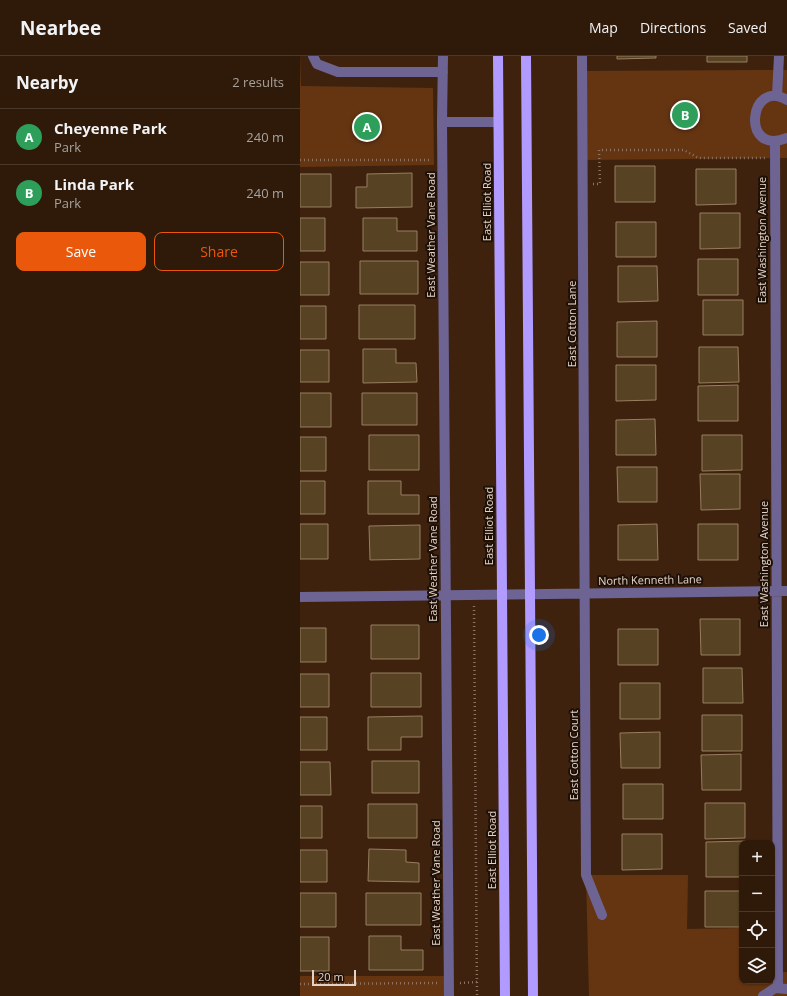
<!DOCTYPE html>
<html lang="en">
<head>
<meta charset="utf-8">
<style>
  body { margin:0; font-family:"Open Sans",sans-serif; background:#372313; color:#f1f3f6 }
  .controls { position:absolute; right:12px; bottom:12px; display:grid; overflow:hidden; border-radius:8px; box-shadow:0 1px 3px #0004 }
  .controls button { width:36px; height:36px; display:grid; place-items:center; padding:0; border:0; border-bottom:1px solid #4a382b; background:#2f1a0a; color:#f1f3f6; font:20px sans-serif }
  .scale { position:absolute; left:12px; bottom:10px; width:44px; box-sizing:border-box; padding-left:4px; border:2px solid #e5d1c6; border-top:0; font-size:11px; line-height:14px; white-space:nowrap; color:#e5d1c6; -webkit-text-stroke:3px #1d1007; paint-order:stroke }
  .you { position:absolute; left:239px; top:579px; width:14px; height:14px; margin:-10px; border:3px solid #fff; border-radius:50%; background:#1a73e8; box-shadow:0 0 0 6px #1a73e833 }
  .badge { display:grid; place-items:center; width:26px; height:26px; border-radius:50%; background:#ea580c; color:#fff; font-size:13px; font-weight:700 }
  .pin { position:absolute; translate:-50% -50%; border:2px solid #fff; box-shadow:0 1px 4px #0006 }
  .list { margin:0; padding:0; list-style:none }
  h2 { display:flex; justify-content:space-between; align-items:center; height:52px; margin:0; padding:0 16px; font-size:17px }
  h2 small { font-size:13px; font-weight:400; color:#a7a19c }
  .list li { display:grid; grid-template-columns:26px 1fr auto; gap:12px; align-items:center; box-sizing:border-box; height:56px; padding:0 16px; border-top:1px solid #4a382b }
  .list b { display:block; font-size:15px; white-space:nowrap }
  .list p { margin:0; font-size:13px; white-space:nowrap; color:#a7a19c }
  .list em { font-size:13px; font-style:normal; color:#a7a19c }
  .actions { display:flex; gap:8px; padding:12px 16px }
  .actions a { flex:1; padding:9px 0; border:1px solid #ea580c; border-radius:8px; text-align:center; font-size:14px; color:#ea580c }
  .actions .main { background:#ea580c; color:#fff }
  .icon { flex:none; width:22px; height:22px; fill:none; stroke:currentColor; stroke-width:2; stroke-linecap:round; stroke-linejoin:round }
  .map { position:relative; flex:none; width:487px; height:940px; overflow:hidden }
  header { display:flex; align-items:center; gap:24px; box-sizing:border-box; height:56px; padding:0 20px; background:#2f1a0a; border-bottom:1px solid #4a382b }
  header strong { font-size:19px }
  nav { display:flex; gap:22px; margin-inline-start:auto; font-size:14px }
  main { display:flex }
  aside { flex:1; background:#2f1a0a }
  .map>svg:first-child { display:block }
</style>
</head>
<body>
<header>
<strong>Nearbee</strong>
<nav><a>Map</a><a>Directions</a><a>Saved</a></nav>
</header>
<main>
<aside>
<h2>Nearby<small>2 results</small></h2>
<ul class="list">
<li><span class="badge" style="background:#2e9e5b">A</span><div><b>Cheyenne Park</b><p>Park</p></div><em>240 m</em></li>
<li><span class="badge" style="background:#2e9e5b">B</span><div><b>Linda Park</b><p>Park</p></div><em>240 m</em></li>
</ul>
<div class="actions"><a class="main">Save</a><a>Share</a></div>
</aside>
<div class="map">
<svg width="487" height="940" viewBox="0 0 487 940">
  <rect width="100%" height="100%" fill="#3f220e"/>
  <path fill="#653512" d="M 0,0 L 1,30 L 133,32 L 134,109 L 0,111 Z
    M 487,14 L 487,102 L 283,104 L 282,15 Z
    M 286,819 L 388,819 L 387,873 L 442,872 L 442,925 L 472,925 L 472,871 L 478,871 L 478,916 L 487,916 L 487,940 L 289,940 Z
    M 0,920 L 148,920 L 149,940 L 0,940 Z"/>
  <path fill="#584224" stroke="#967e5e" d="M 317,0 L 356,0 L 356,2 L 317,3 Z
    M 407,0 L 447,0 L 447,6 L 407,6 Z
    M 315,110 L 355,110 L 355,146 L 315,146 Z
    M 396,113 L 436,113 L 436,148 L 396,149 Z
    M 112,117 L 112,151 L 56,152 L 56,131 L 67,131 L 67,118 Z
    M 0,118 L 31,118 L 31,151 L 0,151 Z
    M 400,157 L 440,157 L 440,192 L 400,193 Z
    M 0,162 L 25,162 L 25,195 L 0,195 Z
    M 63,162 L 97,162 L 97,175 L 117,175 L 117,195 L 63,195 Z
    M 316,166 L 356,166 L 356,201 L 316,201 Z
    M 398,203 L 438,203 L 438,239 L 398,239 Z
    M 60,205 L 118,205 L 118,238 L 60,238 Z
    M 0,206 L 29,206 L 29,239 L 0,239 Z
    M 318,210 L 357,210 L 358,245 L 318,246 Z
    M 403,244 L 443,244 L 443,279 L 403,279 Z
    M 59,249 L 115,249 L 115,283 L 59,283 Z
    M 0,250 L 26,250 L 26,283 L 0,283 Z
    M 357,265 L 357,301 L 317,301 L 317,266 Z
    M 399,291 L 438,291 L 439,326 L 399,327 Z
    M 63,293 L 96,293 L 96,307 L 116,307 L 117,326 L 63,327 Z
    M 0,294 L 29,294 L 29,326 L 0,326 Z
    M 316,309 L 356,309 L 356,344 L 316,345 Z
    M 438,329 L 438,365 L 398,365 L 398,330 Z
    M 0,337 L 31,337 L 31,371 L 0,371 Z
    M 62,337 L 117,337 L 117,369 L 62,369 Z
    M 355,363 L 356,399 L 316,399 L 316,364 Z
    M 69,379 L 119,379 L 119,414 L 69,414 Z
    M 402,379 L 442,379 L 442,414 L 402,415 Z
    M 0,381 L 26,381 L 26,415 L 0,415 Z
    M 317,411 L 357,411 L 357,446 L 318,446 Z
    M 400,418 L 440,418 L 440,453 L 401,454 Z
    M 0,425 L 25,425 L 25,458 L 0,458 Z
    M 68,425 L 101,425 L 101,439 L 119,439 L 119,458 L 68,458 Z
    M 0,468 L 28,468 L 28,503 L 0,503 Z
    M 357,468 L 358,504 L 318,504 L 318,469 Z
    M 398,468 L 438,468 L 438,504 L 398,504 Z
    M 120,469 L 120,503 L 70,504 L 69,470 Z
    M 400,563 L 440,563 L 440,599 L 401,599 Z
    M 71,569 L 119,569 L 119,603 L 71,603 Z
    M 0,572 L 26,572 L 26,606 L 0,606 Z
    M 318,573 L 358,573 L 358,609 L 318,609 Z
    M 403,612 L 442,612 L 443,647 L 403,647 Z
    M 71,617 L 121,617 L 121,651 L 71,651 Z
    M 0,618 L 29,618 L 29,651 L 0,651 Z
    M 320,627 L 360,627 L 360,663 L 320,663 Z
    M 402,659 L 442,659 L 442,695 L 402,695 Z
    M 122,660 L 122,681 L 101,681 L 101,694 L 68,694 L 68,661 Z
    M 0,661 L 27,661 L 27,694 L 0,694 Z
    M 360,676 L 360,712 L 321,712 L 320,677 Z
    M 441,698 L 441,734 L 402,734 L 401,699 Z
    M 72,705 L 119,705 L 119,737 L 72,737 Z
    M 0,706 L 30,706 L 31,739 L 0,739 Z
    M 323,728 L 363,728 L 363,763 L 323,763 Z
    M 405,747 L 445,747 L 445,782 L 405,783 Z
    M 68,748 L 117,748 L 117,782 L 68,782 Z
    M 0,750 L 22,750 L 22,782 L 0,782 Z
    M 322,778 L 362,778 L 362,813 L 322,814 Z
    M 446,785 L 446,787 L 442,787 L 442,821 L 406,821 L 406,786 Z
    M 69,793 L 106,794 L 106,806 L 119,807 L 119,826 L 68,825 Z
    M 0,794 L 27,794 L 27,826 L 0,826 Z
    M 405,835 L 442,835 L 442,871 L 405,871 Z
    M 0,837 L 36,837 L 36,871 L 0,871 Z
    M 66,837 L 121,837 L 121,869 L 66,869 Z
    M 69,880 L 101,880 L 101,894 L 123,894 L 123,914 L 69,914 Z
    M 0,881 L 29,881 L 29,915 L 0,915 Z"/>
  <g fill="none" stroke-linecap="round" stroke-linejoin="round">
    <path stroke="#8c7363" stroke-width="2.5" stroke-dasharray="1 3" stroke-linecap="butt" d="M 0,104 L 132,104
      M 293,128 L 300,128 L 299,94 L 384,94 L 398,102 L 465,102
      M 174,550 L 177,940
      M 160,927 L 177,926
      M 0,928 L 137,927"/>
    <path stroke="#6e6494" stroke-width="10" d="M 13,0 L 17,8 L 38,16 L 143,16
      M 143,0 L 142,66 L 149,940
      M 282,0 L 286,819 L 302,859
      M 477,40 L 479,0
      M 487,44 C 449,21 440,101 487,82
      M 142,66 L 198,66
      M 475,85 L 478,932
      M 0,541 L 487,535
      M 463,940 L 475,932 L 487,933"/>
    <path stroke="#b29bfe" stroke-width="10" d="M 198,0 L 205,940
      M 226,0 L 233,940"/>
  </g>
  <g text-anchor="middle" stroke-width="4" stroke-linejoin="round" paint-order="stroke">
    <g font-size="11" fill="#e5d1c6" stroke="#1d1007">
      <text transform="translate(187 146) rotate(-90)" y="4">East Elliot Road</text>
      <text transform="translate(131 179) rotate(-90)" y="4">East Weather Vane Road</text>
      <text transform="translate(462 184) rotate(-90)" y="4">East Washington Avenue</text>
      <text transform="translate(272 268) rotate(-90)" y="4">East Cotton Lane</text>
      <text transform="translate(189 470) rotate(-90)" y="4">East Elliot Road</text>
      <text transform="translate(133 503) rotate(-90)" y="4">East Weather Vane Road</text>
      <text transform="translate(464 508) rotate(-90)" y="4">East Washington Avenue</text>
      <text transform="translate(350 524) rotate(-1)" y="4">North Kenneth Lane</text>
      <text transform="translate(274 699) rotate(-90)" y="4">East Cotton Court</text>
      <text transform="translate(192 794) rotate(-90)" y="4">East Elliot Road</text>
      <text transform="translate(136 827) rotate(-90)" y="4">East Weather Vane Road</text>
    </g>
  </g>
</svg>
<div class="controls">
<button>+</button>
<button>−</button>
<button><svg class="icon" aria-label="locate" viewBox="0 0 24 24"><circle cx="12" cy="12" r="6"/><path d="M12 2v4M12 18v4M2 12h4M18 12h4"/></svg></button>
<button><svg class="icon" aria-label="layers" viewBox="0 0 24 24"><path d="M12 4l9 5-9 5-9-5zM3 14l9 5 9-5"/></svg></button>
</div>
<div class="scale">20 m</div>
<div class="you"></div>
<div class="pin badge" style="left:67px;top:71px;background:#2e9e5b">A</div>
<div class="pin badge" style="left:385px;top:59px;background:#2e9e5b">B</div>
</div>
</main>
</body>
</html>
